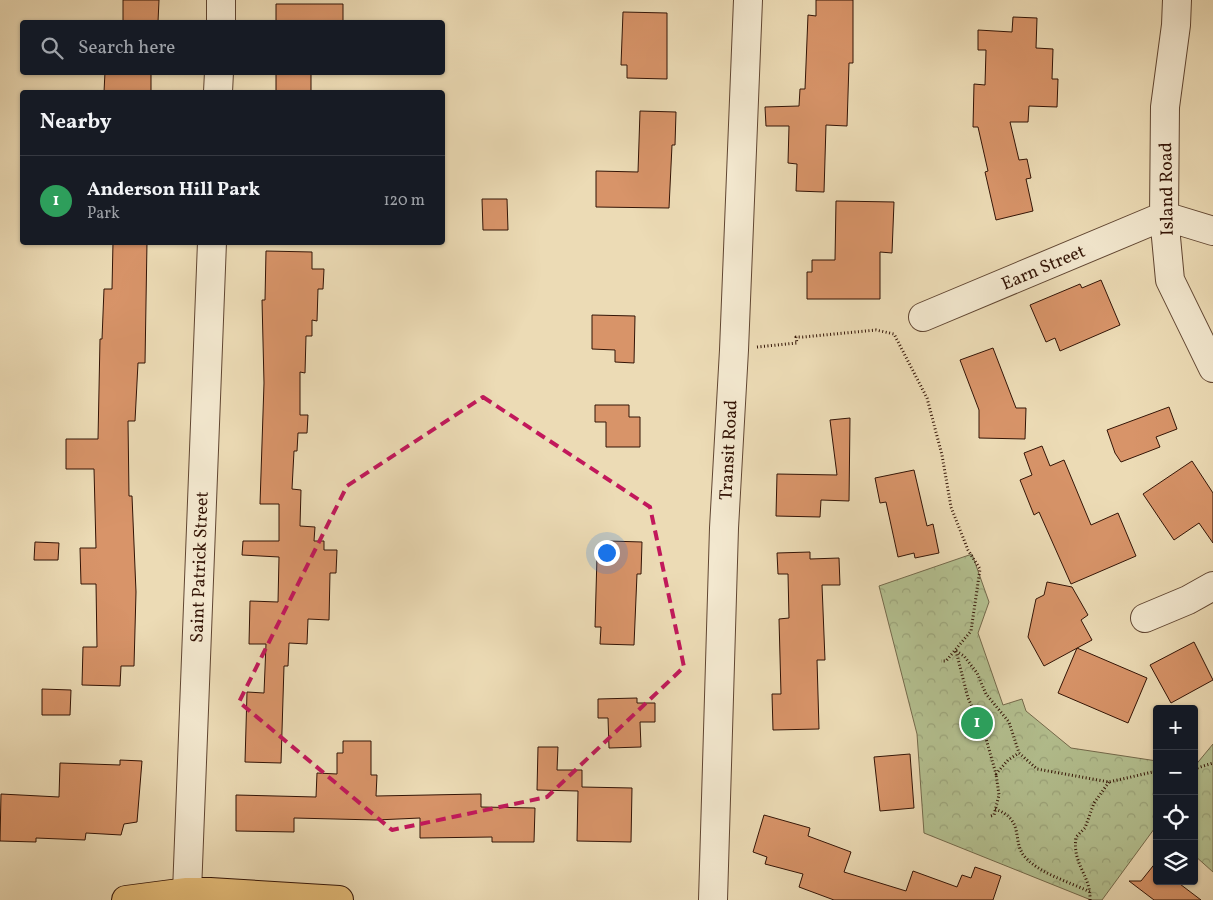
<!DOCTYPE html>
<html lang="en">
<head>
<meta charset="utf-8">
<style>
  body { margin:0; font-family:Vollkorn,serif; background:#20242c; color:#f1f3f6 }
  .controls { position:absolute; right:15px; bottom:15px; display:grid; overflow:hidden; border-radius:5px; box-shadow:0 1px 4px #0004 }
  .controls button { width:45px; height:45px; display:grid; place-items:center; padding:0; border:0; border-bottom:1px solid #363941; background:#171b24; color:#f1f3f6; font:25px sans-serif }
  .you { position:absolute; left:606px; top:552px; width:18px; height:18px; margin:-12px; border:4px solid #fff; border-radius:50%; background:#1a73e8; box-shadow:0 0 0 8px #1a73e833 }
  .badge { display:grid; place-items:center; width:32px; height:32px; border-radius:50%; background:#c59692; color:#fff; font-size:16px; font-weight:700 }
  .pin { position:absolute; translate:-50% -50%; border:2px solid #fff; box-shadow:0 1px 5px #0006 }
  .list { margin:0; padding:0; list-style:none }
  h2 { display:flex; justify-content:space-between; align-items:center; height:65px; margin:0; padding:0 20px; font-size:21px }
  h2 small { font-size:16px; font-weight:400; color:#9ea1a6 }
  .list li { display:grid; grid-template-columns:32px 1fr auto; gap:15px; align-items:center; box-sizing:border-box; height:90px; padding:0 20px; border-top:1px solid #363941 }
  .list b { display:block; font-size:19px; white-space:nowrap }
  .list p { margin:0; font-size:16px; white-space:nowrap; color:#9ea1a6 }
  .list em { font-size:16px; font-style:normal; color:#9ea1a6 }
  .icon { flex:none; width:28px; height:28px; fill:none; stroke:currentColor; stroke-width:2; stroke-linecap:round; stroke-linejoin:round }
  .map { position:relative; flex:none; width:1213px; height:900px; overflow:hidden }
  .search { position:absolute; background:#171b24; box-shadow:0 1px 4px #0004; left:20px; top:20px; width:425px; height:55px; display:flex; align-items:center; gap:12px; box-sizing:border-box; padding:0 18px; border-radius:5px; color:#9ea1a6; font-size:19px }
  .panel { position:absolute; background:#171b24; box-shadow:0 1px 4px #0004; left:20px; top:90px; width:425px; height:155px; border-radius:5px }
  .map>svg:first-child { display:block }
</style>
</head>
<body>
<div class="map">
<svg width="1213" height="900" viewBox="0 0 1213 900">
  <defs>
    <pattern id="park-crowns" width="20" height="18" patternUnits="userSpaceOnUse" patternTransform="scale(1.25)"><rect width="20" height="18" fill="#b4c191"/><path d="M2 6a3 3 0 1 1 6 0M12 15a3 3 0 1 1 6 0" fill="none" stroke="#9ba57c"/></pattern>
  </defs>
  <rect width="100%" height="100%" fill="#ecdbb5"/>
  <filter id="stains"><feTurbulence type="fractalNoise" baseFrequency=".004" numOctaves="4"/><feColorMatrix values="0 0 0 0 .2 0 0 0 0 .09 0 0 0 0 .02 0 0 0 .5 -.17"/></filter>
  <radialGradient id="worn" r=".72"><stop offset=".6" stop-color="#630" stop-opacity="0"/><stop offset="1" stop-color="#630" stop-opacity=".3"/></radialGradient>
  <path fill="url(#park-crowns)" stroke="#746a4c" d="M 972,554 L 989,602 L 978,633 L 1003,705 L 1022,699 L 1026,711 L 1071,748 L 1157,761 L 1157,825 L 1102,900 L 1091,900 L 924,833 L 917,734 L 879,586 Z
    M 1213,744 L 1213,872 L 1194,855 L 1194,767 Z"/>
  <path fill="#d89469" stroke="#331406" d="M 123,0 L 159,0 L 158,22 L 123,22 Z
    M 816,0 L 853,0 L 853,63 L 849,63 L 847,126 L 826,125 L 824,192 L 796,191 L 797,164 L 788,163 L 789,126 L 766,126 L 765,107 L 799,106 L 800,89 L 805,89 L 808,15 L 816,16 Z
    M 276,4 L 343,4 L 343,22 L 276,22 Z
    M 623,12 L 667,13 L 667,79 L 627,78 L 627,65 L 621,65 Z
    M 1013,17 L 1037,18 L 1036,48 L 1053,49 L 1052,79 L 1058,79 L 1057,107 L 1029,106 L 1028,122 L 1010,122 L 1019,160 L 1027,159 L 1031,178 L 1026,179 L 1033,211 L 996,220 L 985,172 L 988,171 L 978,127 L 973,127 L 974,84 L 985,85 L 986,50 L 978,50 L 978,30 L 1012,32 Z
    M 105,72 L 151,72 L 151,92 L 104,92 Z
    M 276,72 L 311,72 L 311,92 L 276,91 Z
    M 640,111 L 676,112 L 675,145 L 672,145 L 669,208 L 596,207 L 596,171 L 638,172 Z
    M 482,199 L 507,199 L 508,230 L 483,230 Z
    M 836,201 L 894,202 L 892,253 L 880,252 L 880,299 L 807,299 L 807,272 L 812,272 L 812,260 L 835,260 Z
    M 113,242 L 147,242 L 145,363 L 138,363 L 135,421 L 128,421 L 129,496 L 132,496 L 136,592 L 134,666 L 121,666 L 120,686 L 82,685 L 83,647 L 97,647 L 96,584 L 81,584 L 80,548 L 96,548 L 94,469 L 66,469 L 66,439 L 98,439 L 100,339 L 102,339 L 104,289 L 112,289 Z
    M 266,251 L 312,252 L 312,269 L 324,269 L 323,289 L 318,289 L 317,321 L 312,320 L 312,336 L 306,336 L 305,373 L 300,372 L 300,415 L 308,415 L 307,433 L 298,433 L 297,451 L 294,451 L 292,489 L 301,490 L 300,526 L 315,527 L 314,541 L 324,541 L 324,550 L 337,550 L 336,573 L 330,573 L 329,620 L 308,619 L 307,644 L 289,643 L 288,666 L 284,666 L 281,763 L 245,762 L 247,692 L 264,693 L 266,644 L 249,644 L 250,601 L 278,602 L 279,557 L 242,555 L 243,541 L 279,541 L 279,504 L 260,504 L 264,383 L 262,300 L 265,300 Z
    M 1101,280 L 1120,325 L 1060,351 L 1055,338 L 1046,342 L 1030,305 L 1080,284 L 1082,288 Z
    M 592,315 L 635,316 L 634,363 L 615,362 L 615,350 L 592,349 Z
    M 993,348 L 1016,408 L 1026,408 L 1025,439 L 979,438 L 979,410 L 960,360 Z
    M 595,405 L 629,405 L 629,417 L 640,417 L 640,447 L 606,447 L 606,422 L 595,422 Z
    M 1169,407 L 1177,429 L 1156,437 L 1160,447 L 1121,462 L 1115,453 L 1107,430 Z
    M 850,418 L 849,501 L 821,500 L 820,517 L 776,516 L 777,474 L 837,475 L 830,420 Z
    M 1042,446 L 1050,466 L 1064,460 L 1091,525 L 1118,513 L 1136,556 L 1071,584 L 1039,512 L 1034,515 L 1020,480 L 1032,475 L 1024,453 Z
    M 1192,461 L 1213,493 L 1213,543 L 1199,523 L 1174,540 L 1143,494 Z
    M 914,470 L 927,526 L 933,524 L 939,553 L 915,558 L 914,553 L 898,557 L 886,502 L 880,503 L 875,478 Z
    M 609,541 L 642,542 L 641,574 L 637,574 L 634,645 L 600,644 L 601,627 L 595,627 L 597,556 L 609,557 Z
    M 35,542 L 59,543 L 58,560 L 34,560 Z
    M 810,552 L 810,559 L 839,558 L 840,585 L 822,585 L 825,660 L 817,660 L 819,729 L 773,730 L 772,694 L 781,694 L 779,619 L 789,618 L 788,574 L 778,574 L 777,553 Z
    M 1047,582 L 1072,587 L 1088,615 L 1081,620 L 1092,640 L 1044,666 L 1028,637 L 1036,599 L 1044,595 Z
    M 1194,642 L 1213,680 L 1171,703 L 1150,665 Z
    M 1077,648 L 1147,678 L 1128,723 L 1058,693 Z
    M 42,689 L 71,690 L 70,715 L 42,715 Z
    M 637,698 L 637,703 L 655,703 L 655,722 L 640,722 L 641,747 L 609,748 L 608,718 L 598,718 L 598,699 Z
    M 343,741 L 371,741 L 371,775 L 377,775 L 376,796 L 481,794 L 481,807 L 535,808 L 534,842 L 492,842 L 492,837 L 420,838 L 420,818 L 376,820 L 294,818 L 294,832 L 236,831 L 236,795 L 316,797 L 317,773 L 337,774 L 337,753 L 343,753 Z
    M 538,747 L 558,747 L 557,770 L 582,770 L 582,787 L 632,788 L 631,842 L 577,841 L 578,791 L 537,790 Z
    M 910,754 L 914,808 L 880,811 L 874,757 Z
    M 120,760 L 142,761 L 137,822 L 124,824 L 121,835 L 86,833 L 85,840 L 36,838 L 36,842 L 0,841 L 1,794 L 59,797 L 60,763 L 120,765 Z
    M 764,815 L 810,828 L 808,836 L 851,852 L 844,872 L 906,891 L 913,871 L 957,887 L 962,875 L 971,878 L 975,867 L 1001,876 L 993,900 L 834,900 L 799,887 L 803,874 L 765,864 L 767,857 L 753,852 Z
    M 1157,861 L 1157,881 L 1176,881 L 1201,900 L 1154,900 L 1129,881 L 1141,881 Z"/>
  <g fill="none" stroke-linecap="round" stroke-linejoin="round">
    <defs>
      <path id="minor" d="M 1177,0 L 1176,25 L 1165,107 L 1164,216 L 1170,280 L 1213,368
        M 221,22 L 221,0
        M 218,92 L 219,72
        M 923,317 L 1164,216 L 1213,231
        M 1145,618 L 1188,600 L 1213,586
        M 187,892 L 212,242
        M 713,900 L 724,528 L 734,350 L 748,0"/>
      <path id="major" d="M 126,900 L 187,892 L 210,892 L 339,900"/>
    </defs>
    <use href="#minor" stroke="#614632" stroke-width="30"/>
    <use href="#major" stroke="#331406" stroke-width="30"/>
    <path stroke="#331406" stroke-width="3" stroke-dasharray="1 2.5" stroke-linecap="butt" d="M 757,347 L 797,343 L 796,337 L 803,337 L 876,330 L 894,334 L 927,398 L 942,455 L 951,507 L 968,550 L 980,569 L 971,631 L 946,661 L 941,661
      M 956,651 L 964,656 L 977,673 L 986,694 L 1009,722 L 1019,753 L 1037,769 L 1109,782 L 1157,771
      M 956,651 L 968,698 L 985,735 L 996,774 L 1008,760 L 1019,753
      M 1194,769 L 1213,763
      M 995,809 C 1026,820 1011,842 1025,857 C 1040,874 1070,882 1090,892
      M 991,816 L 994,815 L 999,795 L 996,774
      M 1090,900 C 1091,875 1072,865 1076,837 L 1085,828 L 1094,803 L 1109,782"/>
    <use href="#minor" stroke="#f3e8cf" stroke-width="28"/>
    <use href="#major" stroke="#e6be7a" stroke-width="28"/>
  </g>
  <path fill="none" stroke="#c2185b" stroke-width="4" stroke-dasharray="10 6" stroke-linejoin="round" d="M 483,397 L 650,507 L 684,667 L 547,797 L 392,830 L 239,702 L 347,486 Z"/>
  <g text-anchor="middle" stroke-width="4" stroke-linejoin="round" paint-order="stroke">
    <g font-size="18" fill="#331406" stroke="#f3e8cf">
      <text transform="translate(1166 189) rotate(-91)" y="6">Island Road</text>
      <text transform="translate(1043 267) rotate(-23)" y="6">Earn Street</text>
      <text transform="translate(728 450) rotate(-87)" y="6">Transit Road</text>
      <text transform="translate(199 567) rotate(-88)" y="6">Saint Patrick Street</text>
    </g>
  </g>
  <rect width="100%" height="100%" filter="url(#stains)"/>
  <rect width="100%" height="100%" fill="url(#worn)"/>
</svg>
<div class="controls">
<button>+</button>
<button>−</button>
<button><svg class="icon" aria-label="locate" viewBox="0 0 24 24"><circle cx="12" cy="12" r="6"/><path d="M12 2v4M12 18v4M2 12h4M18 12h4"/></svg></button>
<button><svg class="icon" aria-label="layers" viewBox="0 0 24 24"><path d="M12 4l9 5-9 5-9-5zM3 14l9 5 9-5"/></svg></button>
</div>
<div class="you"></div>
<div class="pin badge" style="left:977px;top:723px;background:#2e9e5b">1</div>
<div class="search"><svg class="icon" aria-label="search" viewBox="0 0 24 24"><circle cx="10" cy="10" r="6"/><path d="M15 15l6 6"/></svg>Search here</div>
<section class="panel">
<h2>Nearby<small></small></h2>
<ul class="list">
<li><span class="badge" style="background:#2e9e5b">1</span><div><b>Anderson Hill Park</b><p>Park</p></div><em>120 m</em></li>
</ul>
</section>
</div>
</body>
</html>
